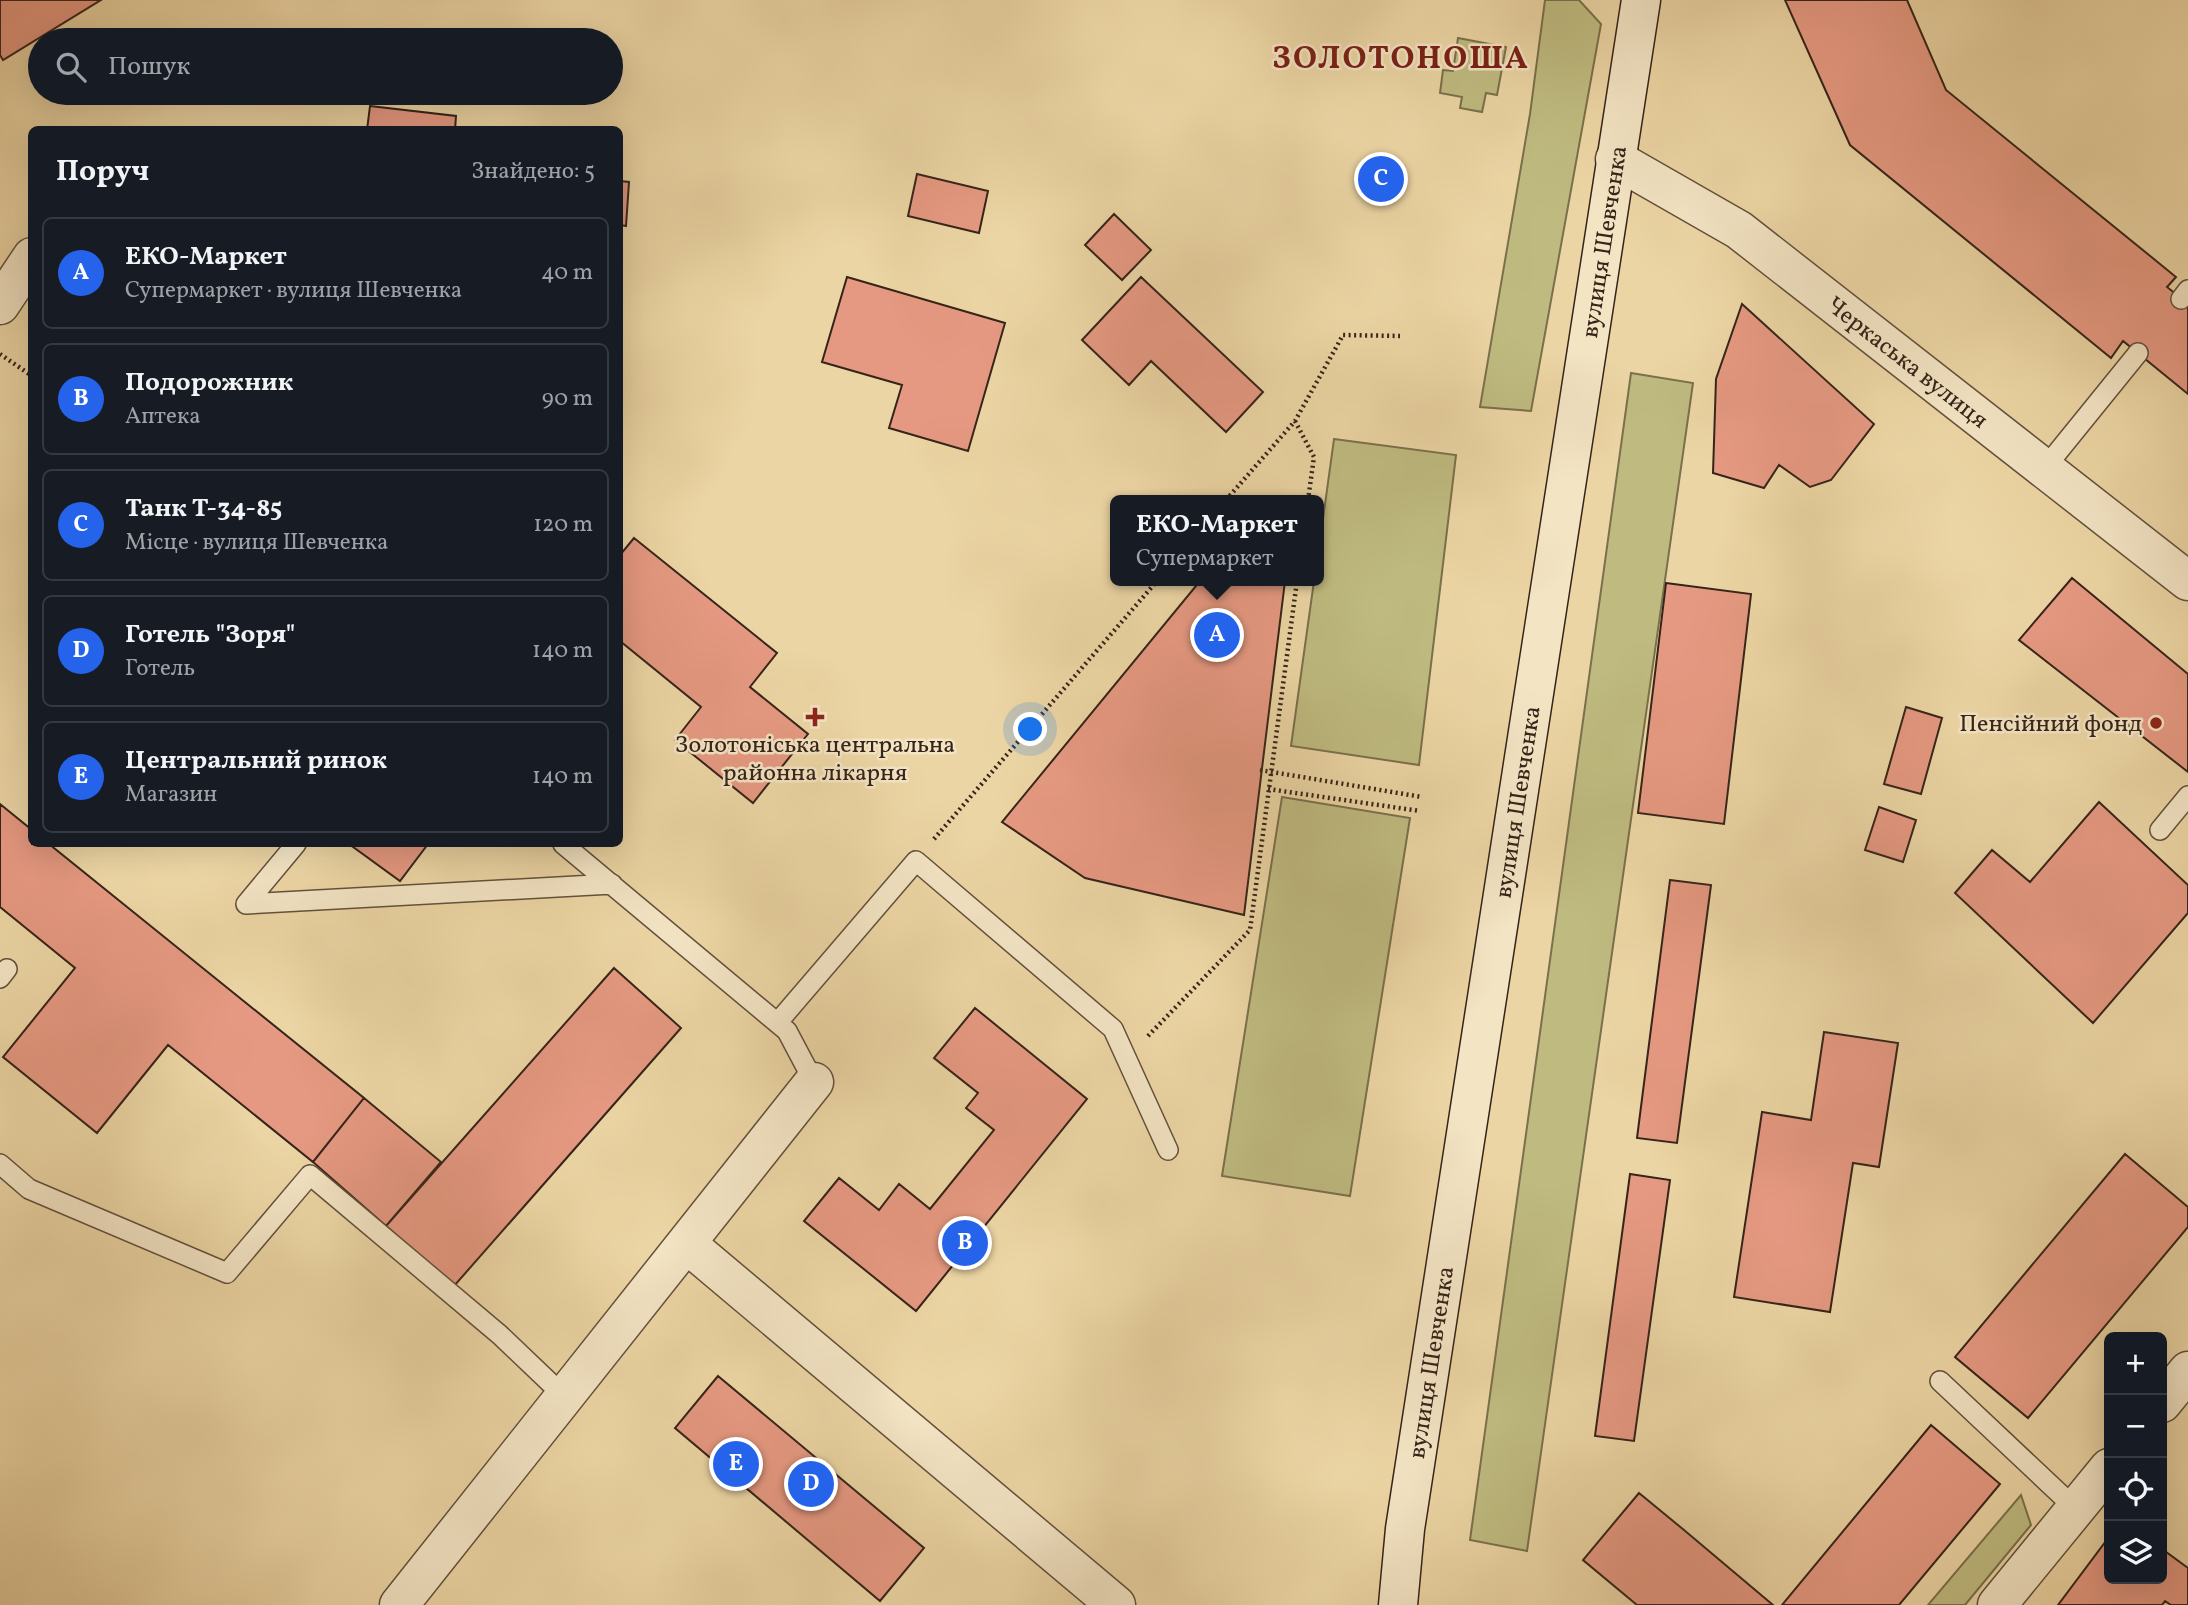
<!DOCTYPE html>
<html lang="uk">
<head>
<meta charset="utf-8">
<style>
  body { margin:0; font-family:Vollkorn,serif; background:#242831; color:#f1f3f6 }
  .controls { position:absolute; right:21px; bottom:21px; display:grid; overflow:hidden; border-radius:10px; box-shadow:0 7px 28px #0002 }
  .controls button { width:63px; height:63px; display:grid; place-items:center; padding:0; border:0; border-bottom:2px solid #363941; background:#171b24; color:#f1f3f6; font:35px sans-serif }
  .you { position:absolute; left:1031px; top:730px; width:24px; height:24px; margin:-18px; border:5px solid #fff; border-radius:50%; background:#1a73e8; box-shadow:0 0 0 10px #1a73e833 }
  .badge { display:grid; place-items:center; width:46px; height:46px; border-radius:50%; background:#2563eb; color:#fff; font-size:23px; font-weight:700 }
  .pin { position:absolute; translate:-50% -50%; border:4px solid #fff; box-shadow:0 2px 7px #0006 }
  .popup { position:absolute; left:1110px; top:495px; width:214px; height:91px; box-sizing:border-box; display:grid; place-content:center; border-radius:10px; background:#171b24; filter:drop-shadow(0 2px 5px #0005); font-size:23px; white-space:nowrap; color:#9ea1a6 }
  .popup b { font-size:26px; color:#f1f3f6 }
  .popup::after { content:''; position:absolute; left:50%; top:100%; margin-left:-14px; border:14px solid transparent; border-top-color:#171b24 }
  .list { margin:0; padding:0; list-style:none }
  h2 { display:flex; justify-content:space-between; align-items:center; height:91px; margin:0; padding:0 28px; font-size:30px }
  h2 small { font-size:23px; font-weight:400; color:#9ea1a6 }
  .list li { display:grid; grid-template-columns:46px 1fr auto; gap:21px; align-items:center; box-sizing:border-box; height:112px; margin:0 14px 14px; padding:0 14px; border:2px solid #363941; border-radius:10px }
  .list b { display:block; font-size:26px; white-space:nowrap }
  .list p { margin:0; font-size:23px; white-space:nowrap; color:#9ea1a6 }
  .list em { font-size:23px; font-style:normal; color:#9ea1a6 }
  .icon { flex:none; width:38px; height:38px; fill:none; stroke:currentColor; stroke-width:2; stroke-linecap:round; stroke-linejoin:round }
  .map { position:relative; flex:none; width:2188px; height:1605px; overflow:hidden }
  .search { position:absolute; background:#171b24; box-shadow:0 7px 28px #0002; left:28px; top:28px; width:595px; height:77px; display:flex; align-items:center; gap:18px; box-sizing:border-box; padding:0 24px; border-radius:38px; color:#9ea1a6; font-size:26px }
  .panel { position:absolute; background:#171b24; box-shadow:0 7px 28px #0002; left:28px; top:126px; width:595px; height:721px; border-radius:10px }
  .map>svg:first-child { display:block }
</style>
</head>
<body>
<div class="map">
<svg width="2188" height="1605" viewBox="0 0 2188 1605">
  <rect width="100%" height="100%" fill="#ecd5a4"/>
  <filter id="stains"><feTurbulence type="fractalNoise" baseFrequency=".00286" numOctaves="4"/><feColorMatrix values="0 0 0 0 .2 0 0 0 0 .09 0 0 0 0 .02 0 0 0 .5 -.17"/></filter>
  <radialGradient id="worn" r=".72"><stop offset=".6" stop-color="#630" stop-opacity="0"/><stop offset="1" stop-color="#630" stop-opacity=".3"/></radialGradient>
  <path fill="#bfbb80" stroke="#7a704c" stroke-width="2" d="M 1545,0 L 1579,0 L 1601,24 L 1531,411 L 1480,407 L 1530,114 Z
    M 1458,38 L 1506,47 L 1497,95 L 1486,93 L 1482,112 L 1460,108 L 1462,97 L 1440,93 L 1443,70 L 1453,71 Z
    M 1631,373 L 1693,383 L 1527,1551 L 1470,1540 Z
    M 1334,439 L 1456,455 L 1419,765 L 1291,746 L 1314,581 L 1318,581 L 1319,548 Z
    M 1282,797 L 1410,818 L 1350,1196 L 1222,1176 Z
    M 2021,1495 L 2031,1525 L 1965,1605 L 1928,1605 Z"/>
  <path fill="#e69982" stroke="#352419" stroke-width="2" d="M 0,0 L 101,0 L 3,60 L 0,55 Z
    M 1785,0 L 1907,0 L 1946,90 L 2176,277 L 2167,287 L 2188,304 L 2188,394 L 2123,341 L 2111,358 L 1850,145 Z
    M 370,106 L 456,116 L 455,130 L 367,130 Z
    M 917,174 L 988,191 L 979,233 L 908,216 Z
    M 620,181 L 629,182 L 626,226 L 620,225 Z
    M 1114,214 L 1151,250 L 1122,280 L 1085,245 Z
    M 847,277 L 1005,323 L 968,451 L 889,428 L 902,385 L 822,362 Z
    M 1141,277 L 1263,392 L 1226,432 L 1151,361 L 1129,385 L 1082,340 Z
    M 1742,304 L 1874,424 L 1831,480 L 1810,487 L 1779,465 L 1764,488 L 1713,473 L 1716,379 Z
    M 634,538 L 777,653 L 750,687 L 808,734 L 753,803 L 675,740 L 701,707 L 620,641 L 620,555 Z
    M 2072,578 L 2188,674 L 2188,772 L 2019,640 Z
    M 1200,581 L 1285,581 L 1244,915 L 1085,878 L 1002,822 Z
    M 1666,583 L 1751,594 L 1724,824 L 1638,813 Z
    M 1906,707 L 1942,718 L 1921,794 L 1884,784 Z
    M 2099,802 L 2188,885 L 2188,913 L 2093,1023 L 1955,893 L 1992,850 L 2030,882 Z
    M 0,804 L 32,830 L 32,844 L 49,844 L 364,1098 L 313,1162 L 168,1045 L 97,1133 L 3,1057 L 75,968 L 0,907 Z
    M 1879,807 L 1916,820 L 1903,862 L 1865,850 Z
    M 349,844 L 428,844 L 400,881 Z
    M 1670,880 L 1711,885 L 1677,1143 L 1637,1138 Z
    M 614,968 L 681,1028 L 454,1286 L 386,1226 Z
    M 975,1008 L 1087,1099 L 916,1311 L 804,1221 L 839,1178 L 879,1210 L 899,1184 L 930,1209 L 994,1130 L 966,1108 L 978,1093 L 934,1058 Z
    M 1824,1032 L 1898,1043 L 1879,1167 L 1853,1163 L 1830,1312 L 1734,1297 L 1762,1112 L 1811,1120 Z
    M 364,1098 L 441,1162 L 386,1226 L 313,1162 Z
    M 2125,1154 L 2188,1207 L 2188,1227 L 2028,1418 L 1955,1357 Z
    M 1630,1174 L 1670,1180 L 1634,1441 L 1595,1436 Z
    M 718,1376 L 924,1548 L 880,1601 L 675,1428 Z
    M 1931,1425 L 2000,1484 L 1899,1605 L 1782,1605 Z
    M 1639,1493 L 1684,1530 L 1773,1605 L 1637,1605 L 1583,1560 Z
    M 2109,1537 L 2109,1579 L 2162,1579 L 2162,1549 L 2188,1568 L 2188,1605 L 2171,1605 L 2165,1601 L 2162,1605 L 2058,1605 Z"/>
  <g fill="none" stroke-linecap="round" stroke-linejoin="round">
    <defs>
      <path id="service" d="M 2181,299 L 2188,290
        M 2044,469 L 2138,353
        M 2160,830 L 2188,796
        M 296,844 L 246,904 L 612,884
        M 563,844 L 787,1031 L 814,1082
        M 0,978 L 7,969
        M 778,1022 L 916,861 L 1113,1029 L 1168,1150
        M 0,1164 L 29,1189 L 227,1273 L 310,1175 L 500,1335 L 565,1397
        M 1940,1381 L 2076,1509"/>
      <path id="minor" d="M 0,305 L 32,257
        M 687,1244 L 1116,1605
        M 2162,1403 L 2188,1371
        M 399,1605 L 814,1082
        M 1997,1605 L 2109,1468"/>
      <g id="tertiary">
        <path id="s1" d="M 1615,159 L 1739,230 L 2188,581"/>
      </g>
      <g id="secondary">
        <path id="s2" d="M 1398,1605 L 1405,1529 L 1641,0"/>
      </g>
    </defs>
    <use href="#service" stroke="#63503c" stroke-width="22"/>
    <use href="#minor" stroke="#63503c" stroke-width="41"/>
    <use href="#tertiary" stroke="#63503c" stroke-width="41"/>
    <use href="#secondary" stroke="#352419" stroke-width="41"/>
    <path stroke="#352419" stroke-width="4.5" stroke-dasharray="2 3.5" stroke-linecap="butt" d="M 0,354 L 32,376
      M 1295,421 L 1314,457 L 1308,500
      M 1226,500 L 1295,421 L 1343,335 L 1400,336
      M 1260,770 L 1422,797
      M 1268,789 L 1420,811
      M 934,839 L 1157,581
      M 1148,1036 L 1250,930 L 1297,581"/>
    <use href="#service" stroke="#f3e4c4" stroke-width="19"/>
    <use href="#minor" stroke="#f3e4c4" stroke-width="38"/>
    <use href="#tertiary" stroke="#f3e4c4" stroke-width="38"/>
    <use href="#secondary" stroke="#f3e4c4" stroke-width="38"/>
  </g>
  <g fill="#8f2418" stroke="#f3e4c4" stroke-width="2.5">
    <path d="M811.5 706.5h7v7h7v7h-7v7h-7v-7h-7v-7h7z"/>
    <circle cx="2156" cy="723" r="7"/>
  </g>
  <g text-anchor="middle" stroke-width="5" stroke-linejoin="round" paint-order="stroke">
    <g font-size="24" fill="#352419" stroke="#f3e4c4">
      <text dy="8" stroke="none"><textPath href="#s2" startOffset="1379">вулиця Шевченка</textPath></text>
      <text dy="8" stroke="none"><textPath href="#s1" startOffset="357">Черкаська вулиця</textPath></text>
      <text dy="8" stroke="none"><textPath href="#s2" startOffset="812">вулиця Шевченка</textPath></text>
      <text dy="8" stroke="none"><textPath href="#s2" startOffset="245">вулиця Шевченка</textPath></text>
    </g>
    <g font-size="24" fill="#352419" stroke="#f3e4c4" text-anchor="end">
      <text x="2142" y="731">Пенсійний фонд</text>
      <text x="815" y="752" text-anchor="middle">Золотоніська центральна<tspan x="815" dy="28">районна лікарня</tspan></text>
    </g>
    <g font-size="32" font-weight="bold" letter-spacing="2" fill="#7a1f14" stroke="#f3e4c4">
      <text x="1401" y="68">ЗОЛОТОНОША</text>
    </g>
  </g>
  <rect width="100%" height="100%" filter="url(#stains)"/>
  <rect width="100%" height="100%" fill="url(#worn)"/>
</svg>
<div class="controls">
<button>+</button>
<button>−</button>
<button><svg class="icon" aria-label="locate" viewBox="0 0 24 24"><circle cx="12" cy="12" r="6"/><path d="M12 2v4M12 18v4M2 12h4M18 12h4"/></svg></button>
<button><svg class="icon" aria-label="layers" viewBox="0 0 24 24"><path d="M12 4l9 5-9 5-9-5zM3 14l9 5 9-5"/></svg></button>
</div>
<div class="you"></div>
<div class="pin badge" style="left:1217px;top:635px">A</div>
<div class="popup"><b>ЕКО-Маркет</b>Супермаркет</div>
<div class="pin badge" style="left:965px;top:1243px">B</div>
<div class="pin badge" style="left:1381px;top:179px">C</div>
<div class="pin badge" style="left:811px;top:1484px">D</div>
<div class="pin badge" style="left:736px;top:1464px">E</div>
<div class="search"><svg class="icon" aria-label="search" viewBox="0 0 24 24"><circle cx="10" cy="10" r="6"/><path d="M15 15l6 6"/></svg>Пошук</div>
<section class="panel">
<h2>Поруч<small>Знайдено: 5</small></h2>
<ul class="list">
<li><span class="badge">A</span><div><b>ЕКО-Маркет</b><p>Супермаркет · вулиця Шевченка</p></div><em>40 m</em></li>
<li><span class="badge">B</span><div><b>Подорожник</b><p>Аптека</p></div><em>90 m</em></li>
<li><span class="badge">C</span><div><b>Танк Т-34-85</b><p>Місце · вулиця Шевченка</p></div><em>120 m</em></li>
<li><span class="badge">D</span><div><b>Готель &quot;Зоря&quot;</b><p>Готель</p></div><em>140 m</em></li>
<li><span class="badge">E</span><div><b>Центральний ринок</b><p>Магазин</p></div><em>140 m</em></li>
</ul>
</section>
</div>
</body>
</html>
